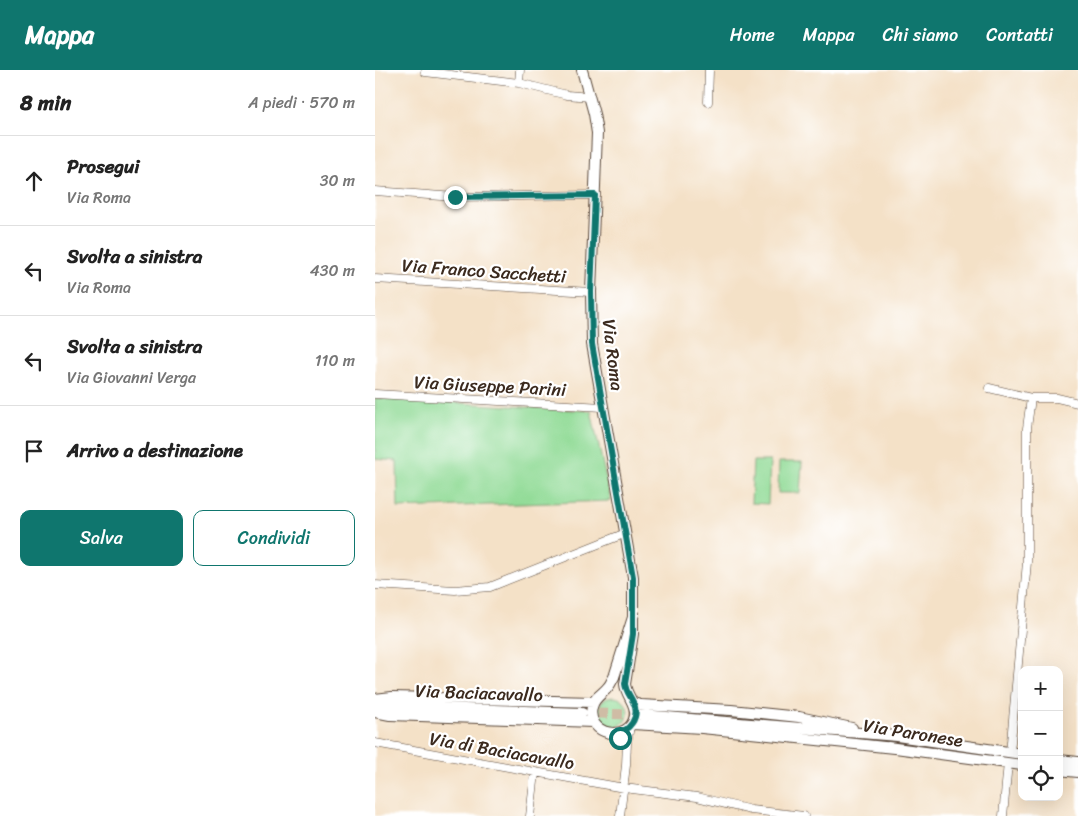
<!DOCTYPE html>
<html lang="it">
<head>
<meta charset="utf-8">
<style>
  body { margin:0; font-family:Sriracha,sans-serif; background:#f2f2f2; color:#222 }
  .controls { position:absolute; right:15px; bottom:15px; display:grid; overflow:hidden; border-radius:10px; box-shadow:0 5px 20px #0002 }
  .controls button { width:45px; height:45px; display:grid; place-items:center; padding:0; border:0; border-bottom:1px solid #e0e0e0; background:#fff; color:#222; font:25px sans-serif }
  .stop { position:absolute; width:15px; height:15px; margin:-11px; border:4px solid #0f766e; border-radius:50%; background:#fff }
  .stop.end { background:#0f766e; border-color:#fff; box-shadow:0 1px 5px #0008 }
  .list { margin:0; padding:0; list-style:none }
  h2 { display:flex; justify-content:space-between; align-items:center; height:65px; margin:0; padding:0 20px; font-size:21px }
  h2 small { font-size:16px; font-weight:400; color:#767676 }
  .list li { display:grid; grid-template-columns:32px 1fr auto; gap:15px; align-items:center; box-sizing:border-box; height:90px; padding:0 20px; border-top:1px solid #e0e0e0 }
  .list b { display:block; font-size:19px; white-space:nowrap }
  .list p { margin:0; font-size:16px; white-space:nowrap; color:#767676 }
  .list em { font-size:16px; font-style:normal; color:#767676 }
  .actions { display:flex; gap:10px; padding:15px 20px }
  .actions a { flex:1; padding:11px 0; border:1px solid #0f766e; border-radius:10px; text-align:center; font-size:18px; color:#0f766e }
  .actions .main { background:#0f766e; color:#fff }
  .icon { flex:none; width:28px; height:28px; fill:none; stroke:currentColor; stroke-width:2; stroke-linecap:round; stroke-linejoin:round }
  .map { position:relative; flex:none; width:703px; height:746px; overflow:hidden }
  header { display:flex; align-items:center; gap:30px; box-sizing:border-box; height:70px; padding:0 25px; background:#0f766e; color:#fff }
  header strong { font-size:24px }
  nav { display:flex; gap:28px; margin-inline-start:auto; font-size:18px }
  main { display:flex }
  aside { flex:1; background:#fff }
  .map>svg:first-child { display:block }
</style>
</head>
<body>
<header>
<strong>Mappa</strong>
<nav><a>Home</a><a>Mappa</a><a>Chi siamo</a><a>Contatti</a></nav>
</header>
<main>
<aside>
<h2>8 min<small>A piedi · 570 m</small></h2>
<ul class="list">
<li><svg class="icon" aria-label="ahead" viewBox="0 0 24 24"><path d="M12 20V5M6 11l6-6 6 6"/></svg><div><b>Prosegui</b><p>Via Roma</p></div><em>30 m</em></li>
<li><svg class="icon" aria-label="left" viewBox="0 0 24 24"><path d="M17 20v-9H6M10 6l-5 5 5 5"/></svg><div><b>Svolta a sinistra</b><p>Via Roma</p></div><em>430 m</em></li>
<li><svg class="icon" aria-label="left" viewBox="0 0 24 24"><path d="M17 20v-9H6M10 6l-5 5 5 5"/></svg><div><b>Svolta a sinistra</b><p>Via Giovanni Verga</p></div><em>110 m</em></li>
<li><svg class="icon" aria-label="arrive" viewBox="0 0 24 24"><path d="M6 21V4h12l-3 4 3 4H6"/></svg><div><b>Arrivo a destinazione</b></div></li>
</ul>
<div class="actions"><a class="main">Salva</a><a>Condividi</a></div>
</aside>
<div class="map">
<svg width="703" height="746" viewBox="0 0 703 746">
  <rect width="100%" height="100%" fill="#fff"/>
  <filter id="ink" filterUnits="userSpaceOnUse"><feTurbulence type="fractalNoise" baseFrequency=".02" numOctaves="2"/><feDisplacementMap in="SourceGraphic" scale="10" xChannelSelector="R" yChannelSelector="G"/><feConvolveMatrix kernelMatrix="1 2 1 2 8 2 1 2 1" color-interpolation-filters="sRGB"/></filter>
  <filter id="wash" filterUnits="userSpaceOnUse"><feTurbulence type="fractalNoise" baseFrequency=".0096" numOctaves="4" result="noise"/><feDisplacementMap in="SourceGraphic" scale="20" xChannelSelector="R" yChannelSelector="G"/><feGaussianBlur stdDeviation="1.12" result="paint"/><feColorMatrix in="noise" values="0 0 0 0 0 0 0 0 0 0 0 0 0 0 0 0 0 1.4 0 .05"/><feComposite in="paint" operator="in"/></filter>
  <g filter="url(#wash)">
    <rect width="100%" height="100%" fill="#f4e1c7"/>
    <path fill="#92db97" stroke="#66825a" d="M 0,328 L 216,341 L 236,431 L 23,438 L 22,391 L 0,389 Z
      M 378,391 L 395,391 L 393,434 L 376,433 Z
      M 404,392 L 427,392 L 425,423 L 403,423 Z
      M223 642a15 15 0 1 1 30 0a15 15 0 1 1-30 0Z"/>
  </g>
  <g filter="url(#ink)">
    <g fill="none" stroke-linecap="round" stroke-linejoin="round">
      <path stroke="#cfbca5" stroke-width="10" stroke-dasharray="10 5" stroke-linecap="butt" d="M 208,643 L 267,645"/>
      <defs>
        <path id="minor" d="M 145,0 L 144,13 L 192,25 L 215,27
          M 50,2 L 144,13
          M 333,32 L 334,0
          M 0,121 L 80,127 L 221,125
          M 0,209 L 216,222
          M 614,318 L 656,328
          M 0,324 L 228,337
          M 0,515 L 80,520 L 115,517 L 251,463
          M 0,673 L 249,718 L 322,727 L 376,740 L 429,746
          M 635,683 L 652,492 L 652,358 L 656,328 L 682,328 L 703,333
          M 155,746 L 160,703
          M 245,746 L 251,695 L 252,673 L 255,656
          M 628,746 L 633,693"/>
        <path id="major" d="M 207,0 L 219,44 L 222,63 L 216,222 L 217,274 L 258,507 L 258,564 L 250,614 C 251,626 262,634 260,646 C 254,674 210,665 217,637 C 219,627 228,624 233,617 C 236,614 237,610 239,607 L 259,544
          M 0,629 L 17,627 L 219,632
          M 258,633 L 266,635 L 356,640 L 424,647 L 477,658
          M 0,636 L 207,643
          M 0,642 L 15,645 L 218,652
          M 267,645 L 522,666 L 647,684
          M 257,654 L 327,658 L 519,678
          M 513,677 L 647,695
          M 684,690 L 703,692
          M 684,700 L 703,702"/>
      </defs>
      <use href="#minor" stroke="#574537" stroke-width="9"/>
      <use href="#major" stroke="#574537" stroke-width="12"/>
      <use href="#minor" stroke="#fff" stroke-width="8"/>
      <use href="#major" stroke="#fff" stroke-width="10"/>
    </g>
  </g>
  <g fill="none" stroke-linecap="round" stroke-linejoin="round" filter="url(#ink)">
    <path stroke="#0f766e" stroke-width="6" d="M 80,127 L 220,125 L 216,222 L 217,274 L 258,507 L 258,564 L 250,614 C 251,622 255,625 258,632 C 266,647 254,662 239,664 L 245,668"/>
  </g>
  <g text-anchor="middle" stroke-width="4.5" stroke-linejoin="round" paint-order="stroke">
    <g font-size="18" fill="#3b2a1e" stroke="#fff">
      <text transform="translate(109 201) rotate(4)" y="6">Via Franco Sacchetti</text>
      <text transform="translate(238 285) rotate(83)" y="6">Via Roma</text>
      <text transform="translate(115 316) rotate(3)" y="6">Via Giuseppe Parini</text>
      <text transform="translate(104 623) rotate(2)" y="6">Via Baciacavallo</text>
      <text transform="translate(538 663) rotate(9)" y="6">Via Paronese</text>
      <text transform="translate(127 681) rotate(10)" y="6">Via di Baciacavallo</text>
    </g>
  </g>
</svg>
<div class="controls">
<button>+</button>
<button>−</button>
<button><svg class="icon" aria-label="locate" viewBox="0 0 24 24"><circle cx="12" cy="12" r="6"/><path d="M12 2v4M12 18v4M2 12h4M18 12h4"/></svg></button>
</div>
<div class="stop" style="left:245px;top:668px"></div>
<div class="stop end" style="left:80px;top:127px"></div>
</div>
</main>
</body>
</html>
